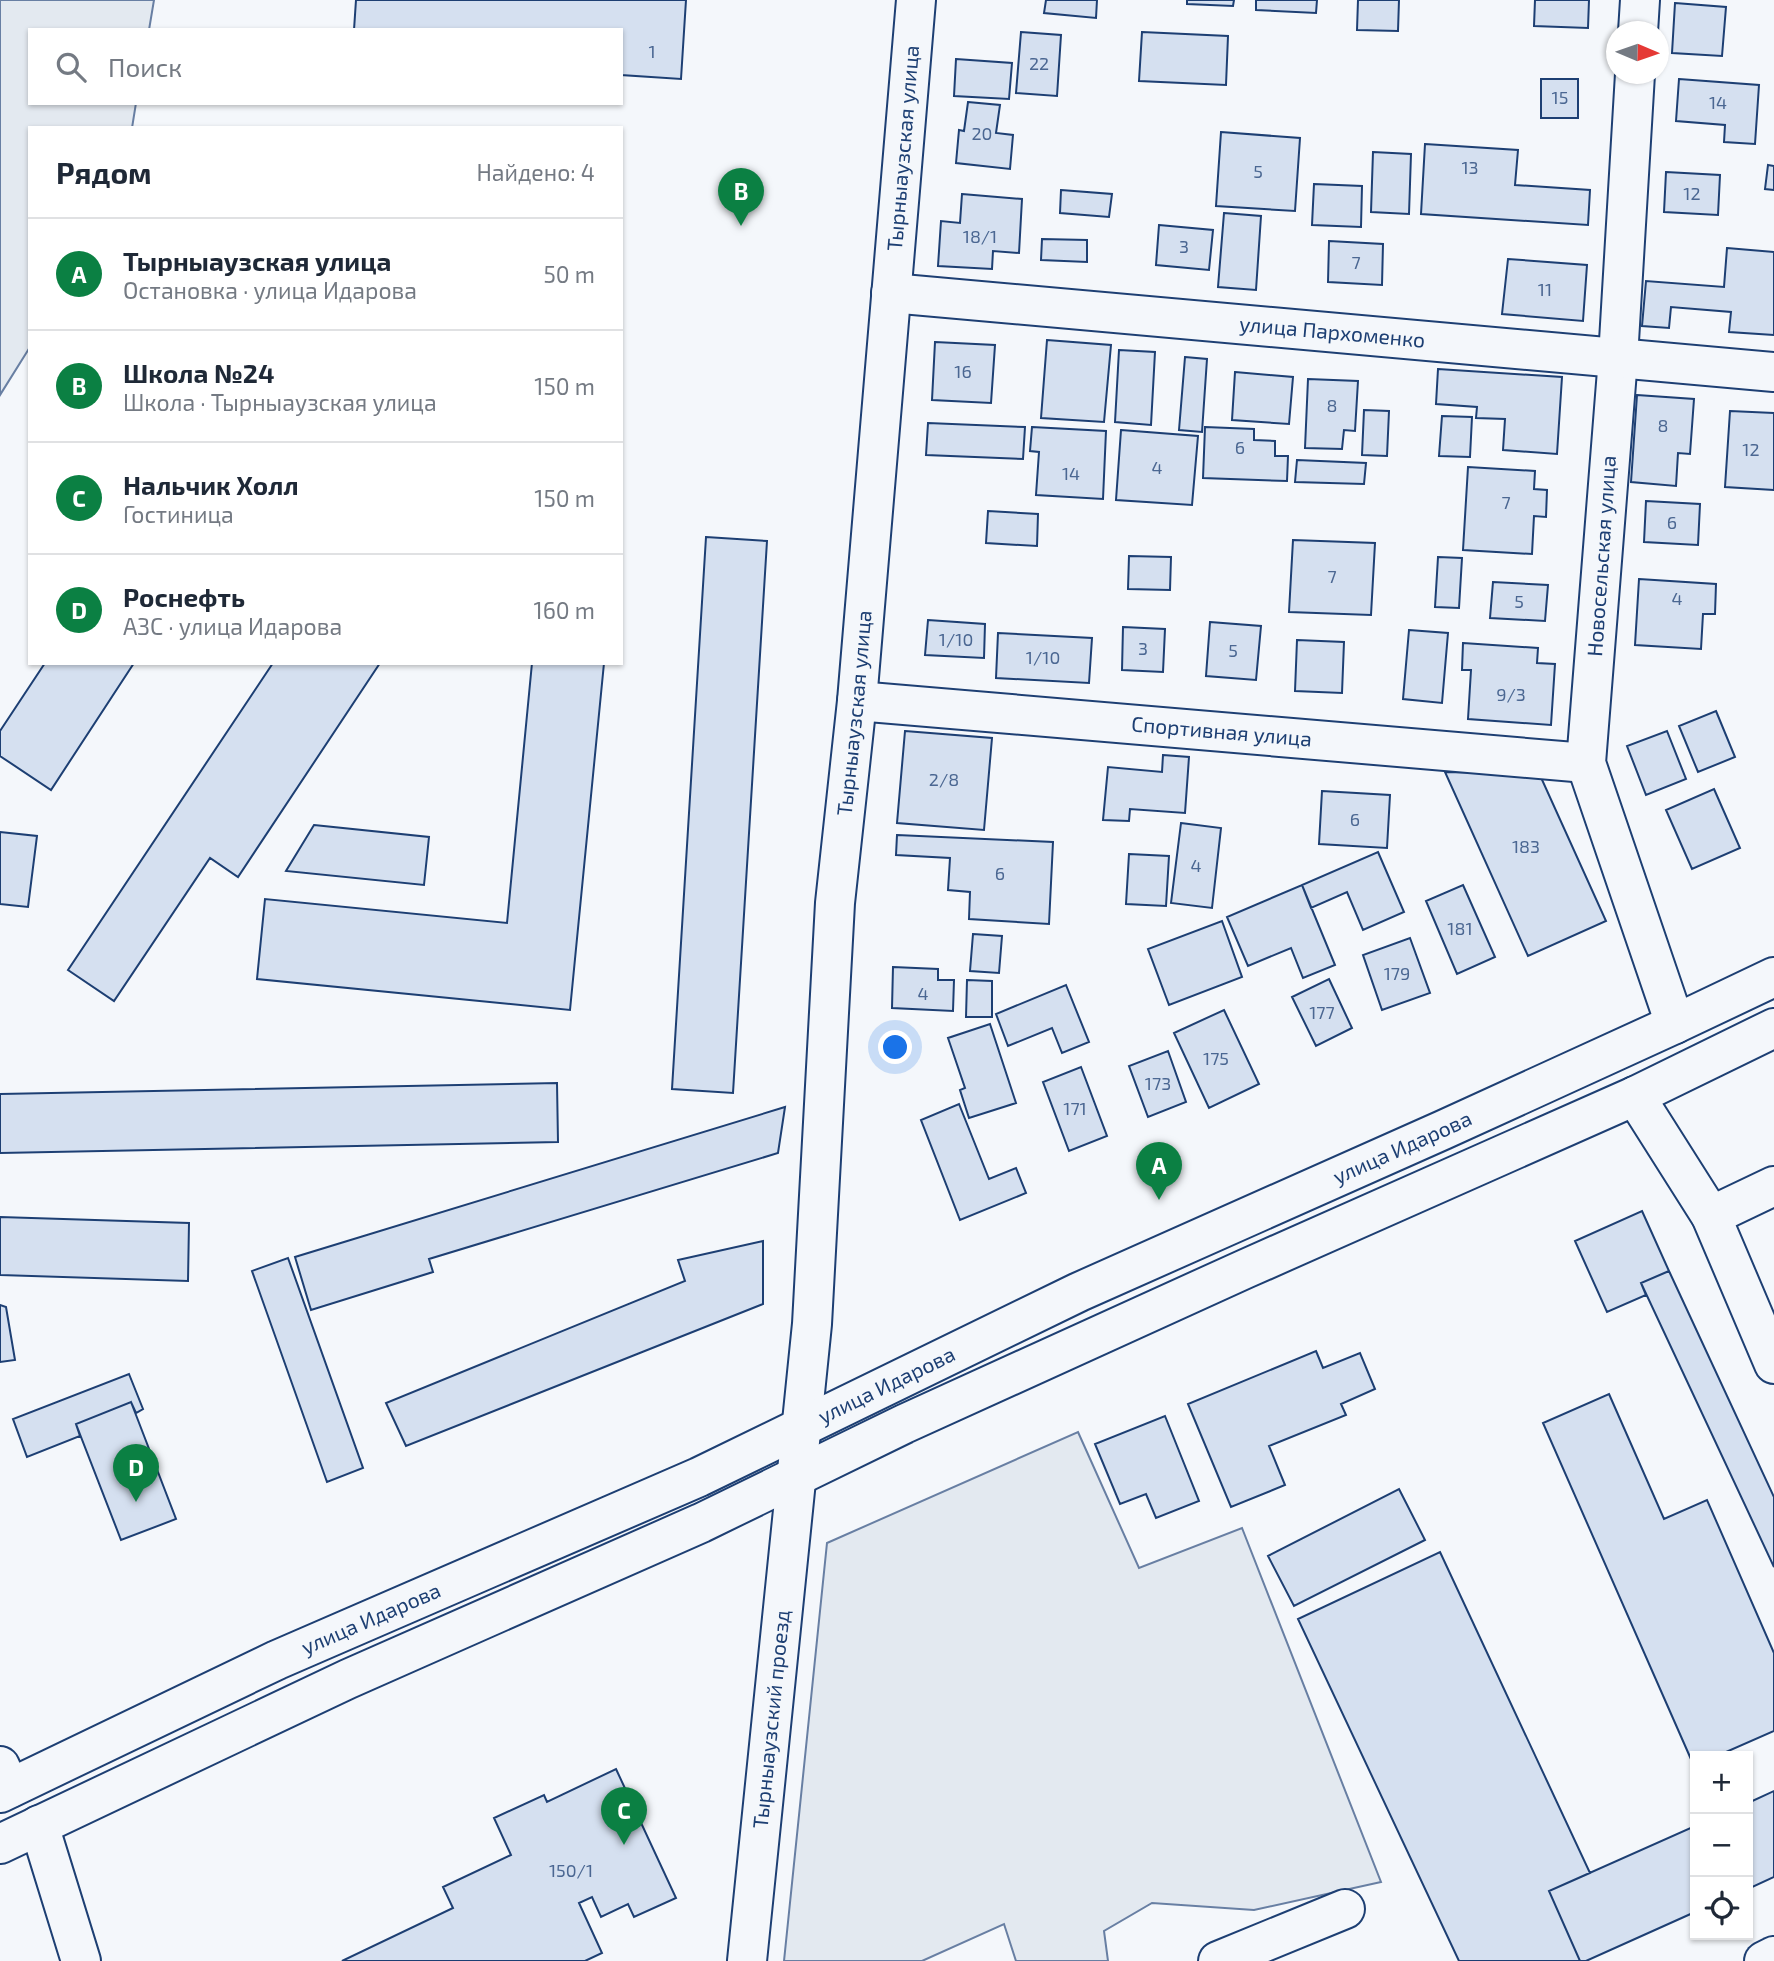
<!DOCTYPE html>
<html lang="ru">
<head>
<meta charset="utf-8">
<style>
  body { margin:0; font-family:"Exo 2",sans-serif; background:#f2f2f3; color:#1f2937 }
  .controls { position:absolute; right:21px; bottom:21px; display:grid; overflow:hidden; border-radius:0px; box-shadow:0 2px 5px #0004 }
  .controls button { width:63px; height:63px; display:grid; place-items:center; padding:0; border:0; border-bottom:2px solid #e0e1e3; background:#fff; color:#1f2937; font:35px sans-serif }
  .compass { position:absolute; left:1606px; top:21px; width:63px; height:63px; border-radius:50%; background:#fff; box-shadow:0 2px 5px #0004; rotate:92deg }
  .you { position:absolute; left:896px; top:1048px; width:24px; height:24px; margin:-18px; border:5px solid #fff; border-radius:50%; background:#1a73e8; box-shadow:0 0 0 10px #1a73e833 }
  .badge { display:grid; place-items:center; width:46px; height:46px; border-radius:50%; background:#0b8043; color:#fff; font-size:23px; font-weight:700 }
  .pin { position:absolute; translate:-50% -58px; filter:drop-shadow(0 2px 4px #0008) }
  .pin::after { content:''; position:absolute; top:37px; width:24px; height:21px; background:inherit; clip-path:polygon(0 0,100% 0,50% 100%) }
  .list { margin:0; padding:0; list-style:none }
  h2 { display:flex; justify-content:space-between; align-items:center; height:91px; margin:0; padding:0 28px; font-size:30px }
  h2 small { font-size:23px; font-weight:400; color:#747a83 }
  .list li { display:grid; grid-template-columns:46px 1fr auto; gap:21px; align-items:center; box-sizing:border-box; height:112px; padding:0 28px; border-top:2px solid #e0e1e3 }
  .list b { display:block; font-size:26px; white-space:nowrap }
  .list p { margin:0; font-size:23px; white-space:nowrap; color:#747a83 }
  .list em { font-size:23px; font-style:normal; color:#747a83 }
  .icon { flex:none; width:38px; height:38px; fill:none; stroke:currentColor; stroke-width:2; stroke-linecap:round; stroke-linejoin:round }
  .map { position:relative; flex:none; width:1774px; height:1961px; overflow:hidden }
  .search { position:absolute; background:#fff; box-shadow:0 2px 5px #0004; left:28px; top:28px; width:595px; height:77px; display:flex; align-items:center; gap:18px; box-sizing:border-box; padding:0 24px; border-radius:0px; color:#747a83; font-size:26px }
  .panel { position:absolute; background:#fff; box-shadow:0 2px 5px #0004; left:28px; top:126px; width:595px; height:539px; border-radius:0px }
  .map>svg:first-child { display:block }
</style>
</head>
<body>
<div class="map">
<svg width="1774" height="1961" viewBox="0 0 1774 1961">
  <rect width="100%" height="100%" fill="#f4f7fb"/>
  <path fill="#e3e9f0" stroke="#687fa3" stroke-width="2" d="M 0,0 L 154,0 L 149,30 L 30,30 L 30,103 L 136,103 L 132,128 L 30,128 L 30,347 L 0,395 Z
    M 1078,1432 L 1139,1568 L 1242,1528 L 1381,1882 L 1254,1910 L 1152,1903 L 1104,1931 L 1108,1961 L 1016,1961 L 1004,1924 L 922,1961 L 784,1961 L 827,1543 Z"/>
  <path fill="#d5e0f0" stroke="#1d3f73" stroke-width="2" d="M 356,0 L 686,0 L 681,79 L 621,75 L 621,30 L 354,30 Z
    M 1046,0 L 1097,0 L 1096,18 L 1044,13 Z
    M 1187,0 L 1234,0 L 1233,6 L 1187,4 Z
    M 1256,0 L 1317,0 L 1316,13 L 1256,10 Z
    M 1358,0 L 1399,0 L 1398,31 L 1357,30 Z
    M 1535,0 L 1589,0 L 1588,28 L 1534,26 Z
    M 1675,3 L 1726,7 L 1722,56 L 1672,53 Z
    M 1021,32 L 1061,35 L 1057,96 L 1016,93 Z
    M 1142,32 L 1228,36 L 1226,85 L 1139,81 Z
    M 956,59 L 1012,63 L 1009,99 L 954,96 Z
    M 1541,79 L 1578,79 L 1578,118 L 1541,118 Z
    M 1679,79 L 1759,85 L 1755,144 L 1724,142 L 1725,125 L 1676,121 Z
    M 968,102 L 1000,105 L 996,133 L 1013,135 L 1010,169 L 956,163 L 959,130 L 964,131 Z
    M 1221,132 L 1300,138 L 1295,211 L 1216,206 Z
    M 1425,144 L 1518,150 L 1515,185 L 1590,190 L 1588,225 L 1421,214 Z
    M 1373,152 L 1411,154 L 1409,214 L 1371,212 Z
    M 1768,165 L 1774,166 L 1774,190 L 1765,189 Z
    M 1666,172 L 1720,175 L 1718,215 L 1664,212 Z
    M 1314,184 L 1362,186 L 1361,227 L 1312,225 Z
    M 1061,190 L 1112,194 L 1109,217 L 1060,213 Z
    M 962,194 L 1022,199 L 1019,253 L 993,251 L 992,269 L 938,266 L 941,221 L 960,223 Z
    M 1224,213 L 1261,216 L 1256,290 L 1218,287 Z
    M 1159,225 L 1213,230 L 1209,270 L 1156,265 Z
    M 1042,239 L 1087,240 L 1087,262 L 1041,260 Z
    M 1329,241 L 1383,244 L 1382,285 L 1328,282 Z
    M 1727,248 L 1774,252 L 1774,335 L 1729,332 L 1731,312 L 1671,307 L 1669,328 L 1642,326 L 1646,281 L 1724,287 Z
    M 1508,259 L 1587,265 L 1583,321 L 1502,314 Z
    M 1047,340 L 1111,345 L 1104,422 L 1041,418 Z
    M 935,342 L 995,345 L 991,403 L 932,400 Z
    M 1119,350 L 1155,352 L 1151,425 L 1115,422 Z
    M 1185,357 L 1207,359 L 1202,432 L 1179,430 Z
    M 1438,369 L 1562,377 L 1557,454 L 1503,450 L 1505,419 L 1476,418 L 1477,407 L 1436,404 Z
    M 1235,372 L 1293,377 L 1289,424 L 1232,420 Z
    M 1308,379 L 1358,381 L 1355,431 L 1344,430 L 1342,449 L 1305,448 Z
    M 1637,395 L 1694,399 L 1690,454 L 1678,453 L 1676,486 L 1631,482 Z
    M 1364,410 L 1389,411 L 1387,456 L 1362,455 Z
    M 1730,411 L 1774,413 L 1774,490 L 1725,487 Z
    M 1442,416 L 1472,417 L 1470,457 L 1439,456 Z
    M 928,423 L 1025,427 L 1023,459 L 926,455 Z
    M 1032,427 L 1106,431 L 1103,499 L 1036,495 L 1039,452 L 1030,451 Z
    M 1205,427 L 1254,429 L 1254,440 L 1275,441 L 1275,456 L 1288,456 L 1287,481 L 1203,478 Z
    M 1121,430 L 1198,436 L 1192,505 L 1116,500 Z
    M 1297,460 L 1366,463 L 1364,484 L 1295,482 Z
    M 1468,467 L 1535,471 L 1534,489 L 1547,490 L 1546,517 L 1534,516 L 1532,554 L 1463,550 Z
    M 1646,501 L 1700,504 L 1698,545 L 1644,542 Z
    M 988,511 L 1038,514 L 1037,546 L 986,543 Z
    M 706,537 L 767,541 L 733,1093 L 672,1089 Z
    M 1293,540 L 1375,543 L 1371,615 L 1289,612 Z
    M 1129,556 L 1171,557 L 1170,590 L 1128,589 Z
    M 1438,557 L 1462,558 L 1459,608 L 1435,607 Z
    M 1639,579 L 1716,584 L 1715,614 L 1703,614 L 1701,649 L 1635,645 Z
    M 1493,582 L 1548,585 L 1545,621 L 1490,618 Z
    M 928,620 L 985,624 L 984,658 L 925,655 Z
    M 1210,622 L 1261,626 L 1256,680 L 1206,676 Z
    M 1123,627 L 1165,629 L 1163,672 L 1122,670 Z
    M 1409,630 L 1448,633 L 1442,703 L 1403,699 Z
    M 998,633 L 1092,638 L 1089,683 L 996,678 Z
    M 1297,640 L 1344,642 L 1342,693 L 1295,691 Z
    M 1463,643 L 1538,648 L 1537,663 L 1555,664 L 1551,725 L 1468,719 L 1471,670 L 1462,670 Z
    M 45,663 L 134,663 L 51,790 L 0,756 L 0,731 Z
    M 273,663 L 380,663 L 238,877 L 210,858 L 114,1001 L 68,970 Z
    M 532,663 L 604,663 L 570,1010 L 257,979 L 265,899 L 507,923 Z
    M 1716,711 L 1735,757 L 1698,772 L 1679,726 Z
    M 905,731 L 992,738 L 984,830 L 897,823 Z
    M 1667,731 L 1686,779 L 1646,795 L 1627,746 Z
    M 1163,755 L 1189,757 L 1185,813 L 1130,809 L 1129,821 L 1103,820 L 1108,767 L 1162,772 Z
    M 1445,772 L 1539,773 L 1606,921 L 1528,956 Z
    M 1714,789 L 1740,848 L 1692,869 L 1666,810 Z
    M 1322,791 L 1390,795 L 1387,848 L 1319,844 Z
    M 1181,823 L 1221,828 L 1212,908 L 1171,903 Z
    M 314,825 L 429,837 L 424,885 L 286,871 Z
    M 0,832 L 37,836 L 28,907 L 0,904 Z
    M 897,835 L 1053,842 L 1049,924 L 969,919 L 970,892 L 948,890 L 950,858 L 896,855 Z
    M 1378,852 L 1404,912 L 1363,930 L 1347,892 L 1311,908 L 1302,885 Z
    M 1129,854 L 1169,856 L 1166,906 L 1126,904 Z
    M 1302,885 L 1335,965 L 1303,978 L 1291,948 L 1248,966 L 1227,917 Z
    M 1463,885 L 1495,957 L 1457,974 L 1426,901 Z
    M 1222,921 L 1242,977 L 1169,1005 L 1148,949 Z
    M 973,934 L 1002,936 L 999,973 L 970,971 Z
    M 1410,938 L 1430,993 L 1382,1010 L 1363,955 Z
    M 893,967 L 938,969 L 938,980 L 954,980 L 953,1011 L 892,1008 Z
    M 1329,979 L 1352,1028 L 1316,1046 L 1292,997 Z
    M 967,980 L 992,981 L 992,1017 L 966,1017 Z
    M 1066,985 L 1089,1042 L 1062,1053 L 1052,1028 L 1008,1046 L 996,1014 Z
    M 1224,1010 L 1259,1084 L 1209,1108 L 1174,1033 Z
    M 990,1024 L 1016,1103 L 969,1118 L 960,1090 L 965,1088 L 948,1038 Z
    M 1168,1051 L 1186,1102 L 1148,1117 L 1129,1066 Z
    M 1081,1067 L 1107,1136 L 1069,1151 L 1043,1082 Z
    M 557,1083 L 558,1142 L 0,1153 L 0,1094 Z
    M 959,1104 L 989,1179 L 1016,1168 L 1026,1193 L 960,1220 L 921,1120 Z
    M 785,1107 L 778,1153 L 429,1259 L 433,1272 L 311,1310 L 295,1257 Z
    M 1642,1211 L 1669,1271 L 1641,1283 L 1646,1295 L 1607,1312 L 1575,1241 Z
    M 0,1217 L 189,1223 L 188,1281 L 0,1275 Z
    M 763,1241 L 763,1304 L 406,1446 L 386,1403 L 685,1281 L 678,1260 Z
    M 288,1258 L 363,1468 L 327,1482 L 252,1271 Z
    M 1669,1271 L 1774,1497 L 1774,1567 L 1641,1283 Z
    M 0,1305 L 6,1307 L 15,1360 L 0,1362 Z
    M 1316,1351 L 1323,1368 L 1360,1353 L 1375,1389 L 1341,1404 L 1346,1415 L 1269,1446 L 1285,1485 L 1231,1507 L 1188,1404 Z
    M 129,1374 L 143,1409 L 136,1413 L 131,1402 L 76,1424 L 80,1436 L 27,1457 L 13,1419 Z
    M 1609,1394 L 1664,1519 L 1707,1500 L 1774,1653 L 1774,1731 L 1717,1756 L 1695,1756 L 1694,1766 L 1543,1423 Z
    M 131,1402 L 176,1519 L 121,1540 L 76,1424 Z
    M 1165,1416 L 1199,1501 L 1156,1518 L 1146,1494 L 1120,1504 L 1095,1444 Z
    M 1399,1489 L 1425,1540 L 1294,1606 L 1268,1556 Z
    M 1440,1552 L 1590,1873 L 1549,1891 L 1580,1961 L 1459,1961 L 1298,1619 Z
    M 616,1769 L 676,1898 L 634,1917 L 628,1904 L 601,1917 L 592,1897 L 579,1903 L 602,1953 L 585,1961 L 342,1961 L 453,1908 L 443,1887 L 511,1855 L 494,1818 L 544,1795 L 547,1802 Z
    M 1774,1791 L 1774,1877 L 1748,1889 L 1748,1803 Z
    M 1695,1826 L 1695,1912 L 1586,1961 L 1580,1961 L 1549,1891 Z"/>
  <g fill="none" stroke-linecap="round" stroke-linejoin="round">
    <defs>
      <g id="minor">
        <path d="M 1638,32 L 1640,0"/>
        <path d="M 1635,74 L 1618,358 L 1586,763 L 1675,1024"/>
        <path id="s1" d="M 891,293 L 1774,372"/>
        <path id="s2" d="M 857,701 L 1586,763"/>
        <path d="M 1635,1096 L 1711,1216 L 1774,1364"/>
        <path d="M 1711,1216 L 1774,1186"/>
        <path d="M 0,1766 L 10,1788"/>
        <path d="M 39,1825 L 81,1961"/>
        <path id="s3" d="M 747,1961 L 812,1324 L 835,903 L 857,701 L 916,0"/>
        <path d="M 1218,1961 L 1345,1909"/>
        <path d="M 1764,1961 L 1774,1956"/>
      </g>
      <g id="major">
        <path id="s4" d="M 0,1793 L 277,1660 L 699,1477 L 1079,1292 L 1443,1130 L 1675,1024 L 1774,977"/>
        <path d="M 0,1844 L 348,1679 L 701,1523 L 904,1424 L 1245,1269 L 1635,1096 L 1774,1028"/>
      </g>
    </defs>
    <use href="#minor" stroke="#1d3f73" stroke-width="42"/>
    <use href="#major" stroke="#1d3f73" stroke-width="42"/>
    <use href="#minor" stroke="#f4f7fb" stroke-width="38"/>
    <use href="#major" stroke="#f4f7fb" stroke-width="38"/>
  </g>
  <g text-anchor="middle" stroke-width="5" stroke-linejoin="round" paint-order="stroke">
    <g font-size="18" fill="#4b6792">
      <text x="652" y="58">1</text>
      <text x="1039" y="70">22</text>
      <text x="1560" y="104">15</text>
      <text x="1718" y="109">14</text>
      <text x="982" y="140">20</text>
      <text x="1470" y="174">13</text>
      <text x="1258" y="178">5</text>
      <text x="1692" y="200">12</text>
      <text x="980" y="243">18/1</text>
      <text x="1184" y="253">3</text>
      <text x="1356" y="269">7</text>
      <text x="1545" y="296">11</text>
      <text x="963" y="378">16</text>
      <text x="1332" y="412">8</text>
      <text x="1663" y="432">8</text>
      <text x="1240" y="454">6</text>
      <text x="1751" y="456">12</text>
      <text x="1157" y="474">4</text>
      <text x="1071" y="480">14</text>
      <text x="1506" y="509">7</text>
      <text x="1672" y="529">6</text>
      <text x="1332" y="583">7</text>
      <text x="1677" y="605">4</text>
      <text x="1519" y="608">5</text>
      <text x="956" y="646">1/10</text>
      <text x="1143" y="655">3</text>
      <text x="1233" y="657">5</text>
      <text x="1043" y="664">1/10</text>
      <text x="1511" y="701">9/3</text>
      <text x="944" y="786">2/8</text>
      <text x="1355" y="826">6</text>
      <text x="1526" y="853">183</text>
      <text x="1196" y="872">4</text>
      <text x="1000" y="880">6</text>
      <text x="1460" y="935">181</text>
      <text x="1397" y="980">179</text>
      <text x="923" y="1000">4</text>
      <text x="1322" y="1019">177</text>
      <text x="1216" y="1065">175</text>
      <text x="1158" y="1090">173</text>
      <text x="1075" y="1115">171</text>
      <text x="571" y="1877">150/1</text>
    </g>
    <g font-size="21" fill="#1d3f73" stroke="#f4f7fb">
      <text dy="7" stroke="none"><textPath href="#s3" startOffset="1820">Тырныаузская улица</textPath></text>
      <text dy="7" stroke="none"><textPath href="#s1" startOffset="443">улица Пархоменко</textPath></text>
      <text transform="translate(1602 556) rotate(-86)" y="7">Новосельская улица</text>
      <text dy="7" stroke="none"><textPath href="#s3" startOffset="1253">Тырныаузская улица</textPath></text>
      <text dy="7" stroke="none"><textPath href="#s2" startOffset="366">Спортивная улица</textPath></text>
      <text dy="7" stroke="none"><textPath href="#s4" startOffset="1544">улица Идарова</textPath></text>
      <text dy="7" stroke="none"><textPath href="#s4" startOffset="976">улица Идарова</textPath></text>
      <text dy="7" stroke="none"><textPath href="#s4" startOffset="410">улица Идарова</textPath></text>
      <text dy="7" stroke="none"><textPath href="#s3" startOffset="243">Тырныаузский проезд</textPath></text>
    </g>
  </g>
</svg>
<div class="controls">
<button>+</button>
<button>−</button>
<button><svg class="icon" aria-label="locate" viewBox="0 0 24 24"><circle cx="12" cy="12" r="6"/><path d="M12 2v4M12 18v4M2 12h4M18 12h4"/></svg></button>
</div>
<svg class="compass" viewBox="-18 -18 36 36"><path d="M0-13l5 13h-10z" fill="#e53935"/><path d="M0 13l5-13h-10z" fill="#747a83"/></svg>
<div class="you"></div>
<div class="pin badge" style="left:1159px;top:1200px">A</div>
<div class="pin badge" style="left:741px;top:226px">B</div>
<div class="pin badge" style="left:624px;top:1845px">C</div>
<div class="pin badge" style="left:136px;top:1502px">D</div>
<div class="search"><svg class="icon" aria-label="search" viewBox="0 0 24 24"><circle cx="10" cy="10" r="6"/><path d="M15 15l6 6"/></svg>Поиск</div>
<section class="panel">
<h2>Рядом<small>Найдено: 4</small></h2>
<ul class="list">
<li><span class="badge">A</span><div><b>Тырныаузская улица</b><p>Остановка · улица Идарова</p></div><em>50 m</em></li>
<li><span class="badge">B</span><div><b>Школа №24</b><p>Школа · Тырныаузская улица</p></div><em>150 m</em></li>
<li><span class="badge">C</span><div><b>Нальчик Холл</b><p>Гостиница</p></div><em>150 m</em></li>
<li><span class="badge">D</span><div><b>Роснефть</b><p>АЗС · улица Идарова</p></div><em>160 m</em></li>
</ul>
</section>
</div>
</body>
</html>
